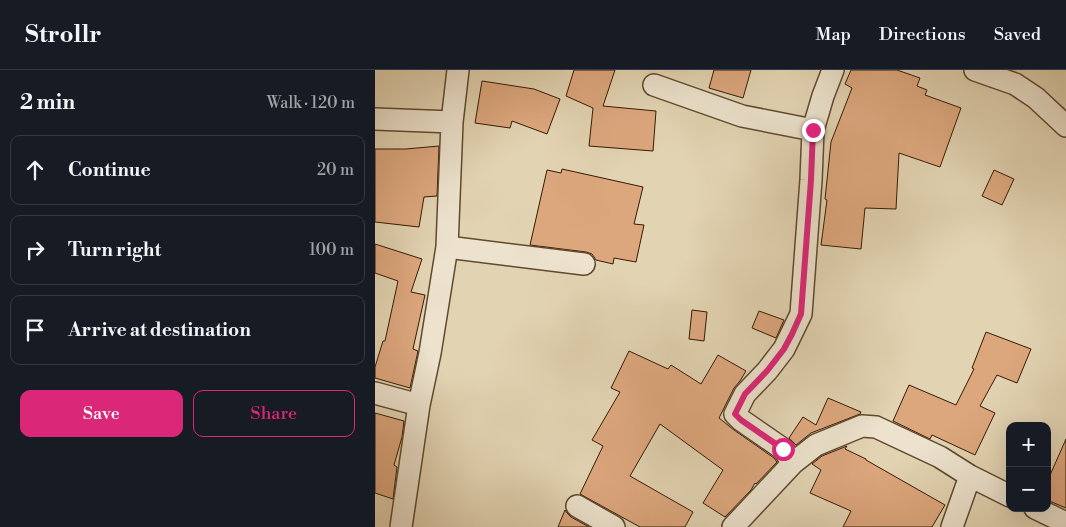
<!DOCTYPE html>
<html lang="en">
<head>
<meta charset="utf-8">
<style>
  body { margin:0; font-family:"Libre Bodoni",serif; background:#20242c; color:#f1f3f6 }
  .controls { position:absolute; right:15px; bottom:15px; display:grid; overflow:hidden; border-radius:10px; box-shadow:0 5px 20px #0002 }
  .controls button { width:45px; height:45px; display:grid; place-items:center; padding:0; border:0; border-bottom:1px solid #363941; background:#171b24; color:#f1f3f6; font:25px sans-serif }
  .stop { position:absolute; width:15px; height:15px; margin:-11px; border:4px solid #db2777; border-radius:50%; background:#fff }
  .stop.end { background:#db2777; border-color:#fff; box-shadow:0 1px 5px #0008 }
  .list { margin:0; padding:0; list-style:none }
  h2 { display:flex; justify-content:space-between; align-items:center; height:65px; margin:0; padding:0 20px; font-size:21px }
  h2 small { font-size:16px; font-weight:400; color:#9ea1a6 }
  .list li { display:grid; grid-template-columns:32px 1fr auto; gap:15px; align-items:center; box-sizing:border-box; height:70px; margin:0 10px 10px; padding:0 10px; border:1px solid #363941; border-radius:10px }
  .list b { display:block; font-size:19px; white-space:nowrap }
  .list em { font-size:16px; font-style:normal; color:#9ea1a6 }
  .actions { display:flex; gap:10px; padding:15px 20px }
  .actions a { flex:1; padding:11px 0; border:1px solid #db2777; border-radius:10px; text-align:center; font-size:18px; color:#db2777 }
  .actions .main { background:#db2777; color:#fff }
  .icon { flex:none; width:28px; height:28px; fill:none; stroke:currentColor; stroke-width:2; stroke-linecap:round; stroke-linejoin:round }
  .map { position:relative; flex:none; width:691px; height:457px; overflow:hidden }
  header { display:flex; align-items:center; gap:30px; box-sizing:border-box; height:70px; padding:0 25px; background:#171b24; border-bottom:1px solid #363941 }
  header strong { font-size:24px }
  nav { display:flex; gap:28px; margin-inline-start:auto; font-size:18px }
  main { display:flex }
  aside { flex:1; background:#171b24 }
  .map>svg:first-child { display:block }
</style>
</head>
<body>
<header>
<strong>Strollr</strong>
<nav><a>Map</a><a>Directions</a><a>Saved</a></nav>
</header>
<main>
<aside>
<h2>2 min<small>Walk · 120 m</small></h2>
<ul class="list">
<li><svg class="icon" aria-label="ahead" viewBox="0 0 24 24"><path d="M12 20V5M6 11l6-6 6 6"/></svg><div><b>Continue</b></div><em>20 m</em></li>
<li><svg class="icon" aria-label="right" viewBox="0 0 24 24"><path d="M7 20v-9h11M14 6l5 5-5 5"/></svg><div><b>Turn right</b></div><em>100 m</em></li>
<li><svg class="icon" aria-label="arrive" viewBox="0 0 24 24"><path d="M6 21V4h12l-3 4 3 4H6"/></svg><div><b>Arrive at destination</b></div></li>
</ul>
<div class="actions"><a class="main">Save</a><a>Share</a></div>
</aside>
<div class="map">
<svg width="691" height="457" viewBox="0 0 691 457">
  <rect width="100%" height="100%" fill="#e2d3b2"/>
  <filter id="stains"><feTurbulence type="fractalNoise" baseFrequency=".004" numOctaves="4"/><feColorMatrix values="0 0 0 0 .2 0 0 0 0 .09 0 0 0 0 .02 0 0 0 .5 -.17"/></filter>
  <radialGradient id="worn" r=".72"><stop offset=".6" stop-color="#630" stop-opacity="0"/><stop offset="1" stop-color="#630" stop-opacity=".3"/></radialGradient>
  <path fill="#dda77e" stroke="#341b02" d="M 199,0 L 240,0 L 228,36 L 281,41 L 278,81 L 214,76 L 218,38 L 191,26 Z
    M 339,0 L 376,0 L 368,28 L 334,18 Z
    M 476,0 L 522,0 L 545,8 L 542,16 L 552,20 L 550,25 L 586,38 L 565,97 L 524,83 L 521,139 L 490,138 L 486,179 L 446,175 L 452,130 L 450,129 L 456,72 L 477,18 L 470,14 Z
    M 107,11 L 159,19 L 185,29 L 172,64 L 137,51 L 135,58 L 100,53 Z
    M 64,76 L 62,126 L 49,127 L 44,157 L 0,152 L 0,79 L 31,79 Z
    M 187,99 L 268,117 L 259,154 L 269,155 L 261,192 L 239,188 L 238,194 L 221,190 L 217,184 L 211,182 L 155,175 L 172,100 L 186,103 Z
    M 619,100 L 639,109 L 627,135 L 607,126 Z
    M 0,174 L 47,189 L 36,222 L 50,225 L 38,279 L 43,281 L 35,318 L 0,308 L 0,297 L 8,271 L 10,271 L 23,211 L 0,203 Z
    M 317,240 L 332,242 L 329,271 L 314,269 Z
    M 384,241 L 409,250 L 401,268 L 377,258 Z
    M 611,262 L 656,279 L 642,313 L 622,305 L 605,336 L 620,343 L 600,385 L 557,365 L 555,369 L 518,351 L 534,315 L 581,335 L 599,299 L 597,298 Z
    M 254,281 L 293,299 L 296,295 L 326,314 L 343,285 L 371,301 L 365,311 L 359,318 L 344,348 L 359,360 L 399,388 L 402,392 L 381,414 L 380,413 L 376,420 L 350,447 L 328,433 L 348,400 L 285,354 L 255,406 L 318,442 L 310,457 L 265,457 L 205,424 L 228,376 L 217,370 L 245,322 L 236,318 Z
    M 453,328 L 486,342 L 485,344 L 436,363 L 421,375 L 414,368 L 428,347 L 441,355 Z
    M 0,343 L 29,351 L 27,367 L 19,395 L 22,397 L 18,429 L 0,423 Z
    M 691,369 L 691,438 L 672,430 L 672,412 Z
    M 472,376 L 470,379 L 491,389 L 491,390 L 570,435 L 557,457 L 468,457 L 476,441 L 435,423 L 446,400 L 437,394 L 447,386 Z
    M 190,440 L 192,443 L 196,447 L 214,457 L 183,457 Z"/>
  <g fill="none" stroke-linecap="round" stroke-linejoin="round">
    <defs>
      <path id="minor" d="M 458,0 L 448,26 L 438,60 L 436,110 L 426,244 L 409,279 L 392,301 L 370,324 L 360,344 L 366,350 L 408,379 L 418,393 L 441,375 L 487,356 L 501,357 L 565,387 L 595,406 L 635,426
        M 600,0 L 640,14 L 661,28 L 691,56
        M 279,15 L 367,46 L 438,60
        M 0,49 L 77,52 L 72,177 L 55,283 L 44,335 L 26,457
        M 77,52 L 83,0
        M 72,177 L 209,194
        M 0,323 L 44,335
        M 202,436 L 239,457
        M 660,438 L 691,453
        M 358,457 L 418,393
        M 577,457 L 595,406"/>
    </defs>
    <use href="#minor" stroke="#60492e" stroke-width="24"/>
    <use href="#minor" stroke="#ece2cd" stroke-width="21"/>
  </g>
  <g fill="none" stroke-linecap="round" stroke-linejoin="round">
    <path stroke="#db2777" stroke-width="6" d="M 408,379 L 366,350 L 360,344 L 370,324 L 392,301 L 409,279 L 417,264 L 426,244 L 436,110 L 438,60"/>
  </g>
  <rect width="100%" height="100%" filter="url(#stains)"/>
  <rect width="100%" height="100%" fill="url(#worn)"/>
</svg>
<div class="controls">
<button>+</button>
<button>−</button>
</div>
<div class="stop" style="left:408px;top:379px"></div>
<div class="stop end" style="left:438px;top:60px"></div>
</div>
</main>
</body>
</html>
